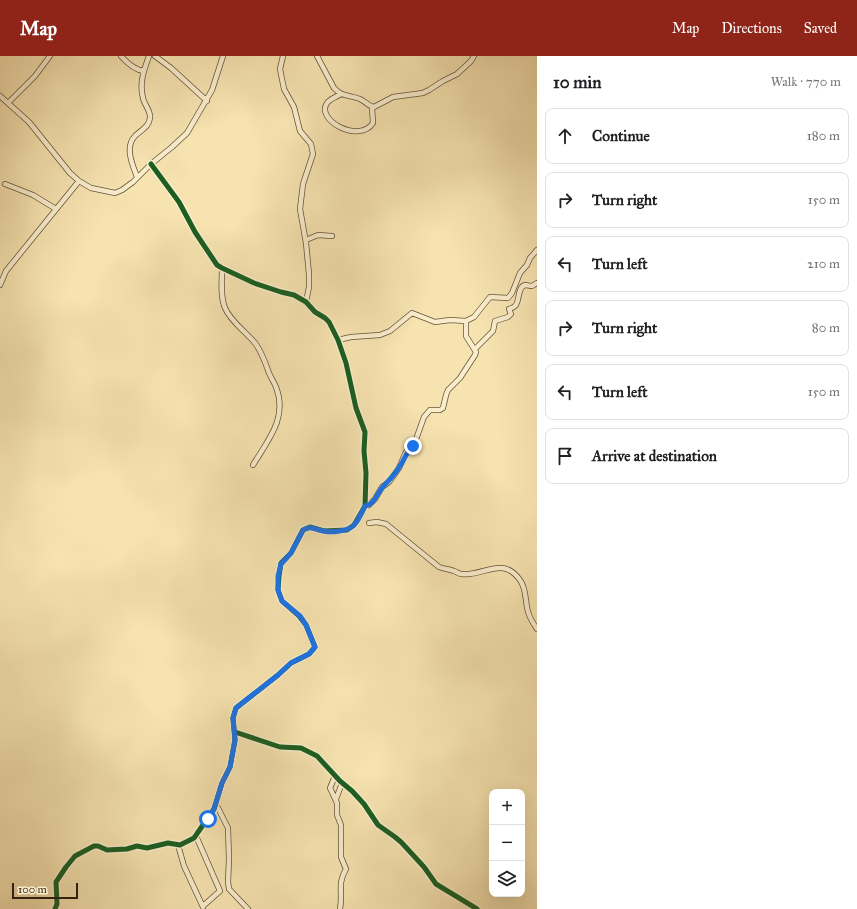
<!DOCTYPE html>
<html lang="en">
<head>
<meta charset="utf-8">
<style>
  body { margin:0; font-family:"IM FELL Great Primer",serif; background:#f6f6f6; color:#202124 }
  .controls { position:absolute; right:12px; bottom:12px; display:grid; overflow:hidden; border-radius:8px; box-shadow:0 4px 16px #0002 }
  .controls button { width:36px; height:36px; display:grid; place-items:center; padding:0; border:0; border-bottom:1px solid #e0e0e0; background:#fff; color:#202124; font:20px sans-serif }
  .scale { position:absolute; left:12px; bottom:10px; width:66px; box-sizing:border-box; padding-left:4px; border:2px solid #352211; border-top:0; font-size:11px; line-height:14px; white-space:nowrap; color:#352211; -webkit-text-stroke:3px #f9edcc; paint-order:stroke }
  .stop { position:absolute; width:12px; height:12px; margin:-9px; border:3px solid #1a73e8; border-radius:50%; background:#fff }
  .stop.end { background:#1a73e8; border-color:#fff; box-shadow:0 1px 4px #0008 }
  .list { margin:0; padding:0; list-style:none }
  h2 { display:flex; justify-content:space-between; align-items:center; height:52px; margin:0; padding:0 16px; font-size:17px }
  h2 small { font-size:13px; font-weight:400; color:#757577 }
  .list li { display:grid; grid-template-columns:26px 1fr auto; gap:12px; align-items:center; box-sizing:border-box; height:56px; margin:0 8px 8px; padding:0 8px; border:1px solid #e0e0e0; border-radius:8px }
  .list b { display:block; font-size:15px; white-space:nowrap }
  .list em { font-size:13px; font-style:normal; color:#757577 }
  .icon { flex:none; width:22px; height:22px; fill:none; stroke:currentColor; stroke-width:2; stroke-linecap:round; stroke-linejoin:round }
  .map { position:relative; flex:none; width:537px; height:853px; overflow:hidden }
  header { display:flex; align-items:center; gap:24px; box-sizing:border-box; height:56px; padding:0 20px; background:#8f2418; color:#fff }
  header strong { font-size:19px }
  nav { display:flex; gap:22px; margin-inline-start:auto; font-size:14px }
  main { display:flex }
  aside { flex:1; background:#fff }
  .map>svg:first-child { display:block }
</style>
</head>
<body>
<header>
<strong>Map</strong>
<nav><a>Map</a><a>Directions</a><a>Saved</a></nav>
</header>
<main>
<div class="map">
<svg width="537" height="853" viewBox="0 0 537 853">
  <rect width="100%" height="100%" fill="#f6e3b0"/>
  <filter id="stains"><feTurbulence type="fractalNoise" baseFrequency=".005" numOctaves="4"/><feColorMatrix values="0 0 0 0 .2 0 0 0 0 .09 0 0 0 0 .02 0 0 0 .5 -.17"/></filter>
  <radialGradient id="worn" r=".72"><stop offset=".6" stop-color="#630" stop-opacity="0"/><stop offset="1" stop-color="#630" stop-opacity=".3"/></radialGradient>
  <g fill="none" stroke-linecap="round" stroke-linejoin="round">
    <defs>
      <path id="minor" d="M 121,0 C 127,7 135,14 144,15
        M 155,0 L 171,12 L 207,45
        M 283,0 L 280,13 L 284,33 L 294,51 L 300,75 L 311,88 L 313,98 L 303,128 L 300,153 L 306,187 L 309,218 L 309,231 L 306,246
        M 317,0 L 334,32 C 342,41 350,39 360,43 C 365,45 368,50 374,51 L 393,41 L 423,37 L 429,34 L 443,25 L 457,18 L 471,5 L 474,0
        M 341,38 C 336,41 330,43 327,47 C 315,64 359,88 373,67 L 372,51
        M 0,40 L 29,66 L 70,117 L 79,125 L 91,132 L 115,137 L 122,134 L 133,126 L 151,108 L 172,91 L 187,77 L 212,34 L 223,0
        M 8,47 L 35,20 L 50,0
        M 137,121 C 133,110 124,91 135,80 C 141,74 149,71 150,62 C 151,55 144,48 143,42 C 139,27 144,14 149,0
        M 5,128 L 33,139 L 56,153
        M 306,184 L 318,179 L 332,180
        M 222,212 C 222,225 220,240 225,252 C 231,266 245,275 255,287 C 262,296 265,306 269,317 C 271,322 274,326 276,331 C 288,362 268,384 253,409
        M 0,229 L 6,215 L 79,125
        M 338,284 L 351,281 L 380,279 L 390,275 L 412,257 L 435,266 L 450,264 L 466,265 L 474,261 L 490,241 L 508,242 L 512,237 L 520,217 L 527,209 L 530,202 L 537,194
        M 475,293 L 493,275 L 495,265 L 508,261 L 511,258 L 509,253 C 511,252 513,252 515,250 C 520,246 517,231 525,229 C 528,229 530,230 532,230 L 537,227
        M 365,450 L 369,449 L 375,443 L 382,431 L 389,426 L 399,412 L 406,396 L 415,386 L 424,361 L 430,354 L 440,354 L 443,352 L 446,339 L 448,334 L 460,322 L 475,299 L 476,296 L 466,280 L 466,265
        M 369,467 L 377,466 L 386,468 L 439,511 C 444,513 449,513 454,515 C 457,516 459,518 462,518 C 483,521 502,499 520,524 C 526,532 525,541 527,551 C 528,559 532,566 537,573
        M 235,676 L 280,691 L 301,692 L 317,700 L 340,725 L 352,735 L 364,748 L 378,769 L 395,781 L 401,786 L 424,811 L 436,828 L 477,853
        M 335,720 L 330,732 L 337,747 L 337,759 L 341,769 L 341,801 L 346,813 C 337,828 343,837 340,853
        M 336,743 L 342,727
        M 216,748 L 228,772 L 229,803 L 228,826 L 229,833 L 248,853
        M 196,780 L 220,835 L 203,850
        M 178,789 L 184,810 L 203,851
        M 55,853 L 57,848 L 56,826 L 66,811 L 75,800 L 94,790 L 98,790 L 107,794 L 127,793 L 137,790 L 147,792 L 168,787 L 180,789 L 194,782 L 214,753 L 222,727 L 230,711 L 235,684 L 233,662 L 236,652 L 278,619 L 291,607 L 309,598 L 315,591 L 306,569 L 299,560 L 282,545 L 278,534 L 279,520 L 281,507 L 291,497 L 303,474 L 310,471 L 324,475 L 347,474 L 354,469 L 365,450 L 366,417 L 364,395 L 365,376 L 356,352 L 346,307 L 338,284 L 329,266 L 325,262 L 315,256 L 306,246 L 294,239 L 281,236 L 254,227 L 222,212 L 217,209 L 195,176 L 179,146 L 151,108"/>
    </defs>
    <use href="#minor" stroke="#655239" stroke-width="6"/>
    <use href="#minor" stroke="#f9edcc" stroke-width="4.5"/>
    <defs>
      <path id="cycleway" d="M 235,676 L 280,691 L 301,692 L 317,700 L 340,725 L 352,735 L 364,748 L 378,769 L 395,781 L 401,786 L 424,811 L 436,828 L 477,853
        M 55,853 L 57,848 L 56,826 L 66,811 L 75,800 L 94,790 L 98,790 L 107,794 L 127,793 L 137,790 L 147,792 L 168,787 L 180,789 L 194,782 L 214,753 L 222,727 L 230,711 L 235,684 L 233,662 L 236,652 L 278,619 L 291,607 L 309,598 L 315,591 L 306,569 L 299,560 L 282,545 L 278,534 L 279,520 L 281,507 L 291,497 L 303,474 L 310,471 L 324,475 L 347,474 L 354,469 L 365,450 L 366,417 L 364,395 L 365,376 L 356,352 L 346,307 L 338,284 L 329,266 L 325,262 L 315,256 L 306,246 L 294,239 L 281,236 L 254,227 L 222,212 L 217,209 L 195,176 L 179,146 L 151,108"/>
    </defs>
    <use href="#cycleway" stroke="#f9edcc" stroke-width="8"/>
    <use href="#cycleway" stroke="#1b5e20" stroke-width="5"/>
  </g>
  <g fill="none" stroke-linecap="round" stroke-linejoin="round">
    <path stroke="#1a73e8" stroke-width="5" d="M 208,763 L 214,753 L 222,727 L 230,711 L 235,684 L 233,662 L 236,652 L 278,619 L 291,607 L 309,598 L 315,591 L 306,569 L 300,560 L 282,545 L 278,534 L 278,520 L 281,508 L 291,497 L 303,474 C 311,469 316,474 324,475 C 331,477 349,475 354,469 C 359,464 362,456 365,450 C 375,448 376,439 382,432 C 387,426 393,421 398,413 C 404,405 405,398 413,390"/>
  </g>
  <rect width="100%" height="100%" filter="url(#stains)"/>
  <rect width="100%" height="100%" fill="url(#worn)"/>
</svg>
<div class="controls">
<button>+</button>
<button>−</button>
<button><svg class="icon" aria-label="layers" viewBox="0 0 24 24"><path d="M12 4l9 5-9 5-9-5zM3 14l9 5 9-5"/></svg></button>
</div>
<div class="scale">100 m</div>
<div class="stop" style="left:208px;top:763px"></div>
<div class="stop end" style="left:413px;top:390px"></div>
</div>
<aside>
<h2>10 min<small>Walk · 770 m</small></h2>
<ul class="list">
<li><svg class="icon" aria-label="ahead" viewBox="0 0 24 24"><path d="M12 20V5M6 11l6-6 6 6"/></svg><div><b>Continue</b></div><em>180 m</em></li>
<li><svg class="icon" aria-label="right" viewBox="0 0 24 24"><path d="M7 20v-9h11M14 6l5 5-5 5"/></svg><div><b>Turn right</b></div><em>150 m</em></li>
<li><svg class="icon" aria-label="left" viewBox="0 0 24 24"><path d="M17 20v-9H6M10 6l-5 5 5 5"/></svg><div><b>Turn left</b></div><em>210 m</em></li>
<li><svg class="icon" aria-label="right" viewBox="0 0 24 24"><path d="M7 20v-9h11M14 6l5 5-5 5"/></svg><div><b>Turn right</b></div><em>80 m</em></li>
<li><svg class="icon" aria-label="left" viewBox="0 0 24 24"><path d="M17 20v-9H6M10 6l-5 5 5 5"/></svg><div><b>Turn left</b></div><em>150 m</em></li>
<li><svg class="icon" aria-label="arrive" viewBox="0 0 24 24"><path d="M6 21V4h12l-3 4 3 4H6"/></svg><div><b>Arrive at destination</b></div></li>
</ul>
</aside>
</main>
</body>
</html>
